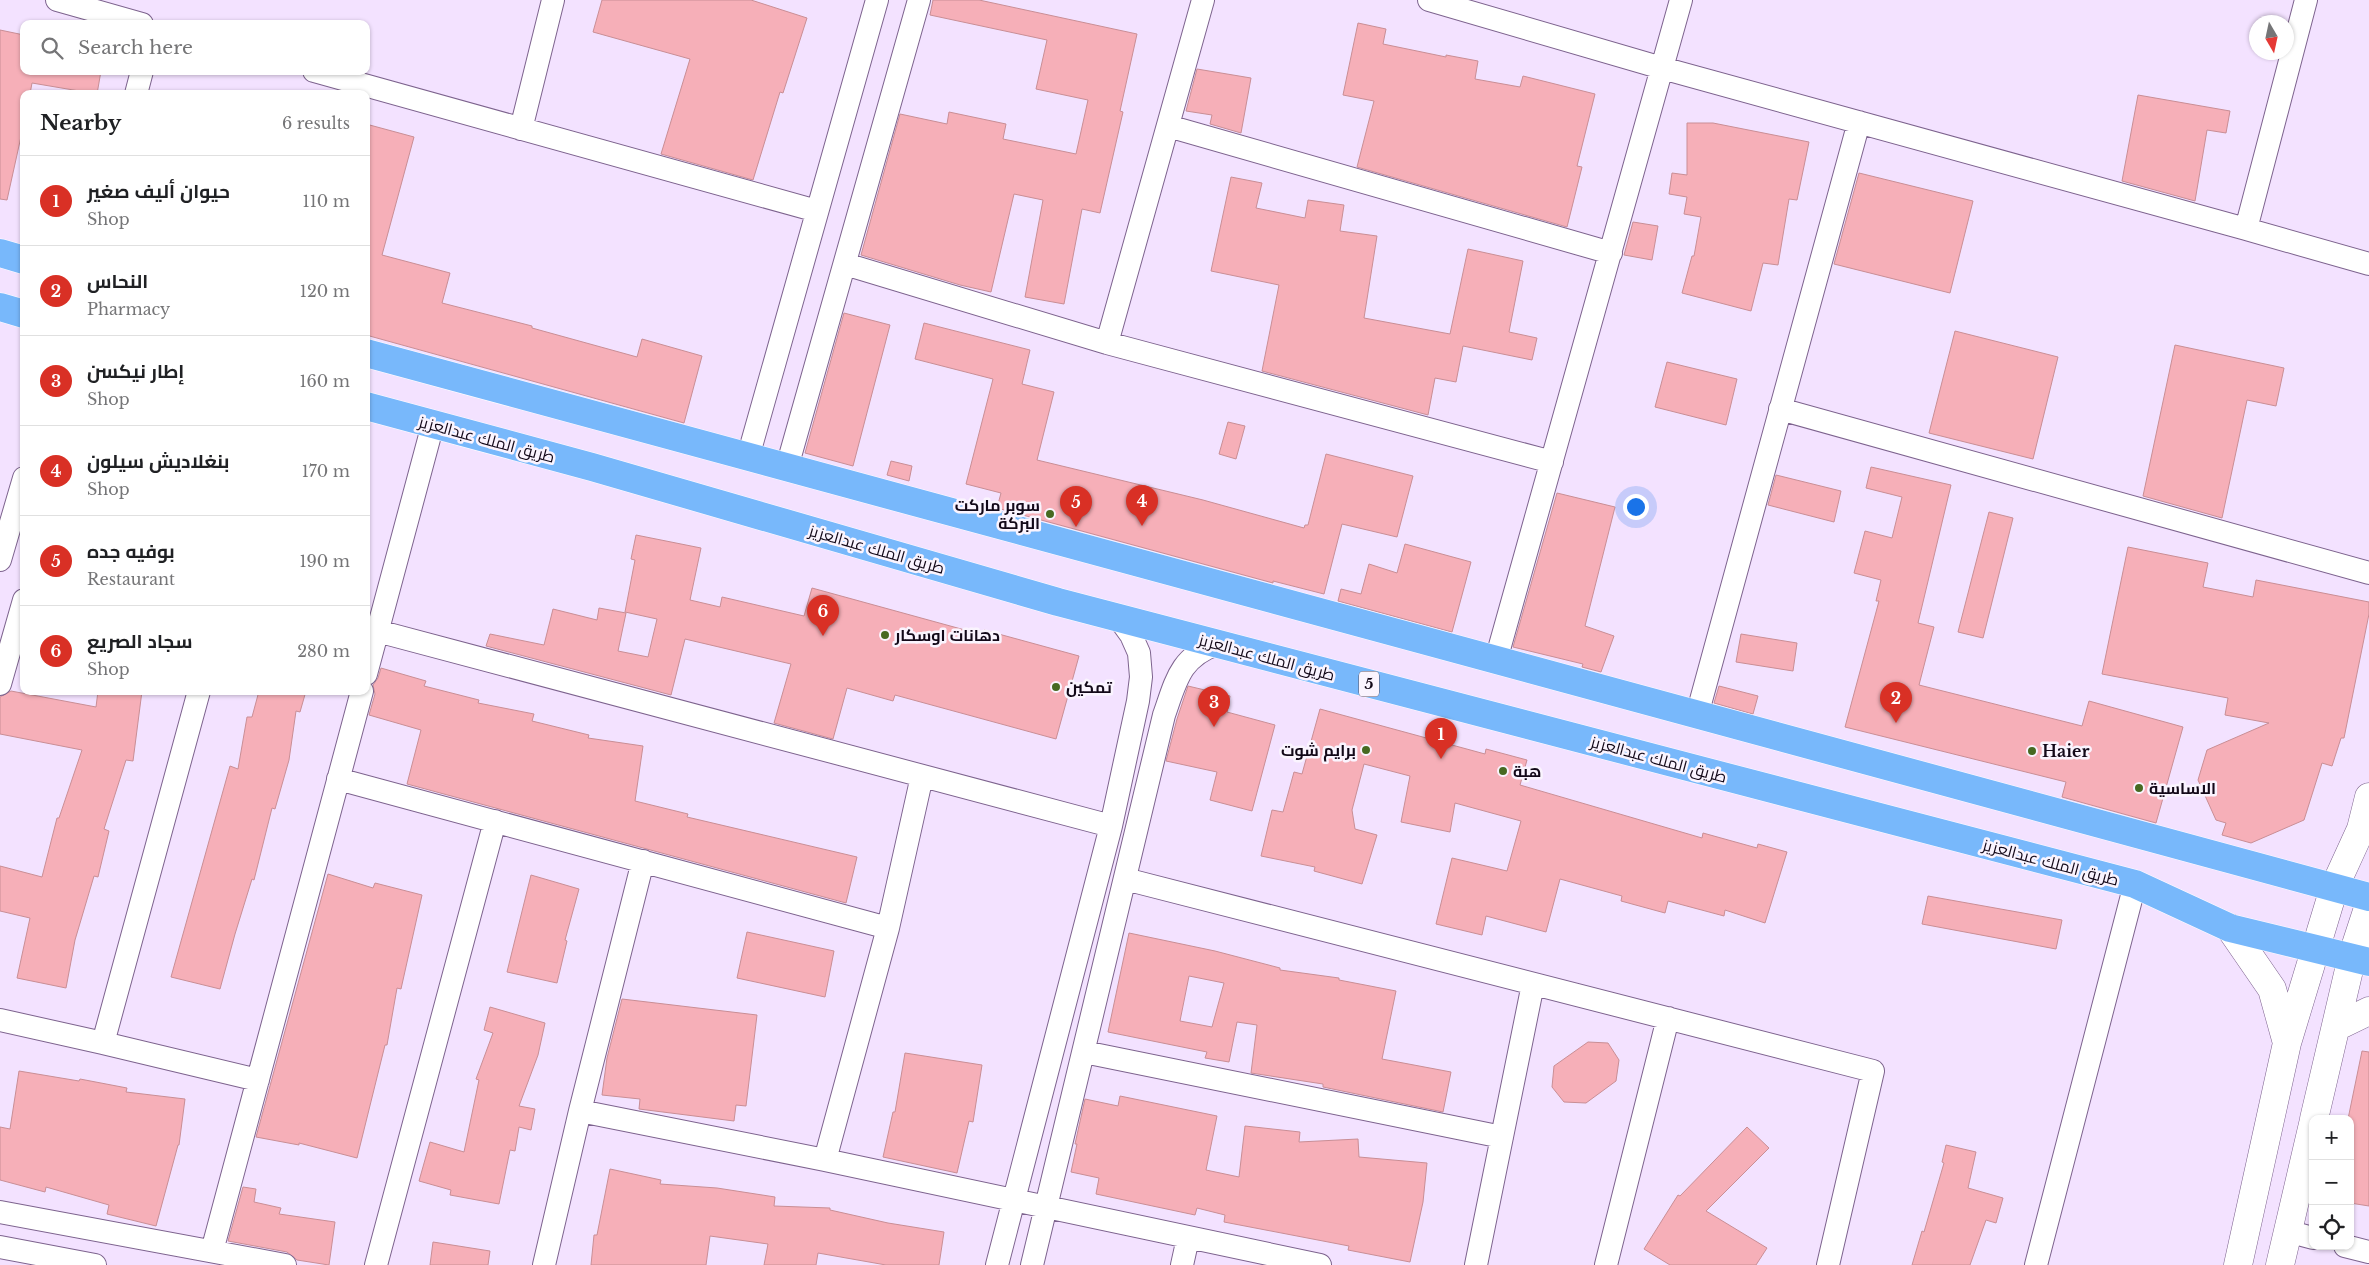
<!DOCTYPE html>
<html lang="en">
<head>
<meta charset="utf-8">
<style>
  body { margin:0; font-family:"Libre Baskerville",Cairo,serif; background:#f2f2f2; color:#202124 }
  .controls { position:absolute; right:15px; bottom:15px; display:grid; overflow:hidden; border-radius:10px; box-shadow:0 1px 4px #0004 }
  .controls button { width:45px; height:45px; display:grid; place-items:center; padding:0; border:0; border-bottom:1px solid #e0e0e0; background:#fff; color:#202124; font:25px sans-serif }
  .compass { position:absolute; left:2249px; top:15px; width:45px; height:45px; border-radius:50%; background:#fff; box-shadow:0 1px 4px #0004; rotate:171deg }
  .you { position:absolute; left:1635px; top:506px; width:18px; height:18px; margin:-12px; border:4px solid #fff; border-radius:50%; background:#1a73e8; box-shadow:0 0 0 8px #1a73e833 }
  .badge { display:grid; place-items:center; width:32px; height:32px; border-radius:50%; background:#d93025; color:#fff; font-size:16px; font-weight:700 }
  .pin { position:absolute; translate:-50% -41px; filter:drop-shadow(0 1px 2px #0008) }
  .pin::after { content:''; position:absolute; top:26px; width:18px; height:15px; background:inherit; clip-path:polygon(0 0,100% 0,50% 100%) }
  .list { margin:0; padding:0; list-style:none }
  h2 { display:flex; justify-content:space-between; align-items:center; height:65px; margin:0; padding:0 20px; font-size:21px }
  h2 small { font-size:16px; font-weight:400; color:#757577 }
  .list li { display:grid; grid-template-columns:32px 1fr auto; gap:15px; align-items:center; box-sizing:border-box; height:90px; padding:0 20px; border-top:1px solid #e0e0e0 }
  .list b { display:block; font-size:19px; white-space:nowrap }
  .list p { margin:0; font-size:16px; white-space:nowrap; color:#757577 }
  .list em { font-size:16px; font-style:normal; color:#757577 }
  .icon { flex:none; width:28px; height:28px; fill:none; stroke:currentColor; stroke-width:2; stroke-linecap:round; stroke-linejoin:round }
  .map { position:relative; flex:none; width:2369px; height:1265px; overflow:hidden }
  .search { position:absolute; background:#fff; box-shadow:0 1px 4px #0004; left:20px; top:20px; width:350px; height:55px; display:flex; align-items:center; gap:12px; box-sizing:border-box; padding:0 18px; border-radius:10px; color:#757577; font-size:19px }
  .panel { position:absolute; background:#fff; box-shadow:0 1px 4px #0004; left:20px; top:90px; width:350px; height:605px; border-radius:10px }
  .map>svg:first-child { display:block }
</style>
</head>
<body>
<div class="map">
<svg width="2369" height="1265" viewBox="0 0 2369 1265">
  <rect width="100%" height="100%" fill="#f3e2ff"/>
  <path fill="#f6afb8" stroke="#c98e95" fill-rule="evenodd" d="M 602,0 L 751,0 L 807,18 L 783,93 L 780,92 L 753,180 L 661,154 L 690,59 L 593,32 Z
    M 933,0 L 979,0 L 1137,34 L 1120,111 L 1123,112 L 1100,213 L 1082,209 L 1064,304 L 1025,297 L 1043,200 L 1014,194 L 991,292 L 960,285 L 861,255 L 900,114 L 947,124 L 949,112 L 1006,124 L 1003,139 L 1076,154 L 1088,100 L 1036,89 L 1047,40 L 930,15 Z
    M 1358,23 L 1386,29 L 1383,44 L 1446,57 L 1446,55 L 1478,61 L 1475,79 L 1520,87 L 1523,76 L 1595,94 L 1577,166 L 1582,167 L 1567,227 L 1357,167 L 1374,101 L 1343,95 Z
    M 0,30 L 24,35 L 24,71 L 101,71 L 97,94 L 32,83 L 30,94 L 24,94 L 24,123 L 7,200 L 0,199 Z
    M 1197,69 L 1251,78 L 1241,133 L 1210,124 L 1212,115 L 1186,111 Z
    M 2138,95 L 2230,111 L 2226,133 L 2207,130 L 2195,201 L 2122,181 Z
    M 1687,123 L 1713,123 L 1809,142 L 1797,200 L 1789,199 L 1778,265 L 1763,263 L 1751,311 L 1682,293 L 1692,256 L 1694,256 L 1701,217 L 1684,214 L 1687,197 L 1669,194 L 1672,173 L 1687,175 Z
    M 366,124 L 414,137 L 382,255 L 450,273 L 442,303 L 532,326 L 532,328 L 637,357 L 642,339 L 702,356 L 684,423 L 366,335 Z
    M 1859,173 L 1973,201 L 1950,293 L 1834,264 Z
    M 1231,177 L 1262,183 L 1256,208 L 1305,218 L 1308,200 L 1344,205 L 1340,231 L 1377,236 L 1364,318 L 1450,334 L 1468,249 L 1523,261 L 1509,332 L 1537,338 L 1532,360 L 1463,346 L 1456,382 L 1435,378 L 1428,415 L 1262,371 L 1279,285 L 1211,271 Z
    M 1633,222 L 1658,226 L 1652,260 L 1624,255 Z
    M 844,313 L 890,325 L 853,466 L 805,453 Z
    M 924,323 L 1030,350 L 1022,384 L 1054,392 L 1037,460 L 1203,500 L 1304,528 L 1305,525 L 1308,525 L 1326,454 L 1413,476 L 1397,537 L 1342,524 L 1324,594 L 1273,581 L 1273,583 L 997,508 L 1001,493 L 966,484 L 993,379 L 915,359 Z
    M 1955,331 L 2058,357 L 2033,459 L 1929,433 Z
    M 2175,345 L 2284,368 L 2276,406 L 2247,400 L 2222,518 L 2143,496 Z
    M 1667,362 L 1737,379 L 1726,425 L 1655,407 Z
    M 1228,422 L 1245,426 L 1236,459 L 1219,454 Z
    M 891,461 L 912,466 L 909,481 L 887,475 Z
    M 1871,467 L 1951,485 L 1918,623 L 1934,627 L 1919,685 L 2082,726 L 2089,701 L 2183,727 L 2156,823 L 2062,797 L 2066,782 L 1845,727 L 1879,601 L 1876,601 L 1881,580 L 1854,573 L 1865,531 L 1892,538 L 1902,497 L 1866,488 Z
    M 1776,475 L 1841,491 L 1834,522 L 1768,505 Z
    M 1557,493 L 1615,507 L 1585,626 L 1614,636 L 1601,672 L 1582,667 L 1583,664 L 1513,647 Z
    M 1989,512 L 2013,518 L 1983,638 L 1958,632 Z
    M 636,535 L 701,548 L 690,600 L 720,607 L 722,597 L 804,616 L 812,588 L 983,635 L 984,630 L 1079,656 L 1056,739 L 895,695 L 893,701 L 847,688 L 833,739 L 774,723 L 791,664 L 685,639 L 671,695 L 486,646 L 490,634 L 544,645 L 553,609 L 597,620 L 599,608 L 626,613 L 618,651 L 648,657 L 657,619 L 625,612 L 635,560 L 631,559 Z
    M 1405,544 L 1471,562 L 1452,632 L 1338,601 L 1341,589 L 1361,594 L 1369,564 L 1397,573 Z
    M 2128,547 L 2208,563 L 2203,587 L 2253,597 L 2256,580 L 2369,602 L 2369,614 L 2344,738 L 2341,738 L 2332,766 L 2322,763 L 2304,820 L 2251,843 L 2222,835 L 2226,823 L 2216,820 L 2198,780 L 2207,750 L 2269,723 L 2225,715 L 2228,698 L 2102,674 Z
    M 1741,634 L 1797,643 L 1793,671 L 1736,662 Z
    M 381,668 L 426,681 L 424,686 L 479,700 L 478,703 L 534,714 L 532,721 L 589,735 L 588,738 L 643,746 L 635,801 L 688,814 L 687,817 L 857,857 L 846,903 L 407,784 L 421,730 L 369,715 L 375,694 L 373,685 L 378,678 Z
    M 1188,686 L 1230,696 L 1227,712 L 1275,725 L 1252,811 L 1210,800 L 1217,772 L 1166,761 L 1177,719 Z
    M 1719,686 L 1758,696 L 1753,714 L 1714,703 Z
    M 11,691 L 96,707 L 98,691 L 142,691 L 133,761 L 126,760 L 104,829 L 109,831 L 98,877 L 94,876 L 75,940 L 66,988 L 17,978 L 30,918 L 0,911 L 0,866 L 42,877 L 57,818 L 59,818 L 82,750 L 0,734 L 0,697 Z
    M 259,691 L 306,691 L 300,712 L 296,711 L 289,760 L 275,809 L 272,808 L 254,880 L 252,879 L 235,934 L 220,989 L 171,977 L 230,766 L 238,769 L 247,717 L 252,717 Z
    M 1320,709 L 1485,754 L 1486,749 L 1527,760 L 1520,785 L 1702,838 L 1703,833 L 1757,848 L 1758,844 L 1787,852 L 1765,923 L 1725,910 L 1724,916 L 1668,901 L 1665,913 L 1621,901 L 1622,896 L 1560,879 L 1546,932 L 1486,916 L 1482,935 L 1436,924 L 1452,858 L 1507,871 L 1521,821 L 1455,803 L 1450,832 L 1401,822 L 1410,776 L 1364,764 L 1352,810 L 1355,829 L 1377,835 L 1362,884 L 1314,871 L 1315,867 L 1261,856 L 1272,810 L 1283,812 L 1294,772 L 1302,774 Z
    M 328,874 L 373,888 L 375,883 L 422,895 L 401,989 L 397,988 L 387,1045 L 385,1045 L 357,1158 L 299,1143 L 299,1145 L 256,1137 Z
    M 531,875 L 579,889 L 565,940 L 567,941 L 557,983 L 507,972 Z
    M 1928,896 L 2062,920 L 2056,949 L 1922,924 Z
    M 747,932 L 834,951 L 825,997 L 737,978 Z
    M 1129,933 L 1215,951 L 1280,968 L 1280,970 L 1339,978 L 1339,980 L 1396,991 L 1382,1059 L 1451,1072 L 1443,1112 L 1323,1087 L 1323,1084 L 1251,1073 L 1257,1025 L 1237,1022 L 1229,1062 L 1205,1058 L 1207,1052 L 1108,1032 ZM 1189,976 L 1224,983 L 1212,1027 L 1180,1021 Z
    M 622,999 L 757,1015 L 746,1106 L 736,1105 L 734,1121 L 639,1109 L 640,1099 L 602,1095 L 607,1058 Z
    M 490,1007 L 545,1023 L 538,1055 L 519,1106 L 535,1109 L 531,1130 L 519,1127 L 515,1151 L 510,1150 L 499,1204 L 450,1195 L 451,1190 L 419,1181 L 430,1142 L 464,1152 L 479,1080 L 476,1079 L 493,1033 L 484,1030 Z
    M 1588,1042 L 1608,1043 L 1619,1060 L 1616,1081 L 1586,1103 L 1564,1102 L 1552,1087 L 1554,1066 Z
    M 2362,1051 L 2369,1052 L 2369,1206 L 2350,1203 L 2350,1119 L 2348,1119 Z
    M 905,1053 L 982,1065 L 973,1122 L 969,1121 L 957,1173 L 883,1157 L 893,1112 L 895,1112 Z
    M 19,1071 L 79,1081 L 80,1079 L 127,1088 L 126,1092 L 185,1099 L 179,1145 L 178,1145 L 156,1226 L 107,1214 L 109,1205 L 46,1187 L 45,1192 L 0,1180 L 0,1127 L 10,1129 Z
    M 1120,1096 L 1217,1116 L 1206,1170 L 1239,1177 L 1245,1126 L 1300,1132 L 1299,1142 L 1358,1139 L 1359,1157 L 1427,1163 L 1423,1202 L 1410,1262 L 1348,1250 L 1349,1246 L 1224,1222 L 1225,1215 L 1197,1208 L 1195,1215 L 1096,1194 L 1099,1178 L 1071,1172 L 1077,1144 L 1075,1144 L 1085,1099 L 1118,1106 Z
    M 1747,1127 L 1769,1148 L 1706,1211 L 1767,1248 L 1756,1265 L 1670,1265 L 1644,1249 L 1678,1195 L 1680,1196 Z
    M 1946,1145 L 1976,1152 L 1968,1188 L 2003,1198 L 1996,1223 L 1986,1220 L 1970,1265 L 1912,1265 L 1922,1231 L 1924,1232 L 1944,1163 L 1942,1162 Z
    M 610,1169 L 661,1180 L 660,1184 L 717,1188 L 775,1197 L 774,1206 L 830,1208 L 830,1210 L 888,1223 L 944,1232 L 939,1265 L 886,1265 L 818,1253 L 816,1265 L 764,1265 L 768,1244 L 710,1236 L 706,1265 L 591,1265 L 594,1235 L 597,1235 Z
    M 243,1187 L 256,1189 L 254,1202 L 281,1208 L 279,1214 L 335,1222 L 329,1265 L 297,1260 L 287,1252 L 228,1241 Z
    M 433,1242 L 490,1251 L 488,1265 L 430,1265 Z"/>
  <g fill="none" stroke-linecap="round" stroke-linejoin="round">
    <defs>
      <path id="minor" d="M 57,0 L 142,24
        M 1429,0 L 1662,68 L 2246,229
        M 2306,0 L 2246,229 L 2369,264
        M 314,71 L 817,211
        M 136,94 L 142,71
        M 1168,126 L 1611,253
        M 521,129 L 553,0
        M 845,264 L 1107,343 L 1552,462
        M 1107,343 L 1203,0
        M 1780,409 L 2369,573
        M 748,457 L 877,0
        M 787,467 L 919,0
        M 0,560 L 24,478
        M 366,628 L 1111,826
        M 1496,660 L 1681,0
        M 366,674 L 433,424
        M 0,684 L 24,600
        M 199,691 L 103,1043 L 258,1080
        M 1697,715 L 1859,122
        M 338,779 L 888,928 L 825,1160 L 580,1111 L 544,1265
        M 1125,879 L 1873,1071 L 1828,1265
        M 888,928 L 922,776
        M 0,1020 L 103,1043
        M 1084,1052 L 1502,1137
        M 580,1111 L 643,861
        M 825,1160 L 1320,1265
        M 0,1212 L 285,1265
        M 2287,1231 L 2313,1238
        M 2345,1246 L 2369,1252
        M 0,1247 L 95,1265
        M 212,1251 L 362,691
        M 376,1265 L 495,821
        M 997,1265 L 1111,826 L 1138,701 L 1141,677 L 1139,653 L 1131,635 L 1118,617
        M 1032,1265 L 1164,715 C 1176,681 1180,657 1217,644
        M 1182,1265 L 1188,1238
        M 1476,1265 L 1533,984
        M 1606,1265 L 1668,1018
        M 2036,1265 L 2135,884"/>
      <path id="tertiary" d="M 2334,888 L 2361,829 L 2369,797"/>
      <path id="secondary" d="M 2230,928 L 2272,989 L 2287,1043
        M 2336,1027 L 2369,1011
        M 2314,1119 L 2352,957 L 2369,905
        M 2238,1265 L 2287,1043 L 2334,888
        M 2280,1265 L 2313,1124"/>
      <path id="trunk" d="M 0,253 L 24,260
        M 0,307 L 24,314
        M 366,353 L 2369,897
        M 366,406 L 592,467 L 1058,602 L 2135,884 L 2230,928 L 2369,962"/>
    </defs>
    <use href="#minor" stroke="#7d638e" stroke-width="24"/>
    <use href="#tertiary" stroke="#7d638e" stroke-width="29"/>
    <use href="#secondary" stroke="#7d638e" stroke-width="29"/>
    <use href="#trunk" stroke="#fff" stroke-width="29"/>
    <use href="#minor" stroke="#fff" stroke-width="22"/>
    <use href="#tertiary" stroke="#fff" stroke-width="28"/>
    <use href="#secondary" stroke="#fff" stroke-width="28"/>
    <use href="#trunk" stroke="#78b8fb" stroke-width="28"/>
  </g>
  <g fill="#476921" stroke="#faf4fe" stroke-width="2">
    <circle cx="1050" cy="514" r="5"/>
    <circle cx="885" cy="635" r="5"/>
    <circle cx="1056" cy="687" r="5"/>
    <circle cx="1366" cy="750" r="5"/>
    <circle cx="2032" cy="751" r="5"/>
    <circle cx="1503" cy="771" r="5"/>
    <circle cx="2139" cy="788" r="5"/>
  </g>
  <g text-anchor="middle" stroke-width="5" stroke-linejoin="round" paint-order="stroke">
    <rect fill="#faf4fe" stroke="#584f5d" stroke-width="1" x="1359" y="671.5" width="20" height="25" rx="4"/>
    <g font-size="15" font-weight="bold" fill="#120818">
      <text x="1369" y="689">5</text>
    </g>
    <g font-size="16" fill="#120818" stroke="#faf4fe">
      <text transform="translate(487 439) rotate(15)" y="6">طريق الملك عبدالعزيز</text>
      <text transform="translate(877 549) rotate(16)" y="6">طريق الملك عبدالعزيز</text>
      <text transform="translate(1267 657) rotate(15)" y="6">طريق الملك عبدالعزيز</text>
      <text transform="translate(1659 759) rotate(15)" y="6">طريق الملك عبدالعزيز</text>
      <text transform="translate(2051 862) rotate(15)" y="6">طريق الملك عبدالعزيز</text>
    </g>
    <g font-size="16" font-weight="bold" fill="#120818" stroke="#faf4fe" text-anchor="start">
      <text x="1040" y="511" text-anchor="end">سوبر ماركت<tspan x="1040" dy="18">البركة</tspan></text>
      <text x="895" y="641">دهانات اوسكار</text>
      <text x="1066" y="693">تمكين</text>
      <text x="1356" y="756" text-anchor="end">برايم شوت</text>
      <text x="2042" y="757">Haier</text>
      <text x="1513" y="777">هبة</text>
      <text x="2149" y="794">الاساسية</text>
    </g>
  </g>
</svg>
<div class="controls">
<button>+</button>
<button>−</button>
<button><svg class="icon" aria-label="locate" viewBox="0 0 24 24"><circle cx="12" cy="12" r="6"/><path d="M12 2v4M12 18v4M2 12h4M18 12h4"/></svg></button>
</div>
<svg class="compass" viewBox="-18 -18 36 36"><path d="M0-13l5 13h-10z" fill="#e53935"/><path d="M0 13l5-13h-10z" fill="#757577"/></svg>
<div class="you"></div>
<div class="pin badge" style="left:1441px;top:759px">1</div>
<div class="pin badge" style="left:1896px;top:723px">2</div>
<div class="pin badge" style="left:1214px;top:727px">3</div>
<div class="pin badge" style="left:1142px;top:526px">4</div>
<div class="pin badge" style="left:1076px;top:527px">5</div>
<div class="pin badge" style="left:823px;top:636px">6</div>
<div class="search"><svg class="icon" aria-label="search" viewBox="0 0 24 24"><circle cx="10" cy="10" r="6"/><path d="M15 15l6 6"/></svg>Search here</div>
<section class="panel">
<h2>Nearby<small>6 results</small></h2>
<ul class="list">
<li><span class="badge">1</span><div><b>حيوان أليف صغير</b><p>Shop</p></div><em>110 m</em></li>
<li><span class="badge">2</span><div><b>النحاس</b><p>Pharmacy</p></div><em>120 m</em></li>
<li><span class="badge">3</span><div><b>إطار نيكسن</b><p>Shop</p></div><em>160 m</em></li>
<li><span class="badge">4</span><div><b>بنغلاديش سيلون</b><p>Shop</p></div><em>170 m</em></li>
<li><span class="badge">5</span><div><b>بوفيه جده</b><p>Restaurant</p></div><em>190 m</em></li>
<li><span class="badge">6</span><div><b>سجاد الصريع</b><p>Shop</p></div><em>280 m</em></li>
</ul>
</section>
</div>
</body>
</html>
